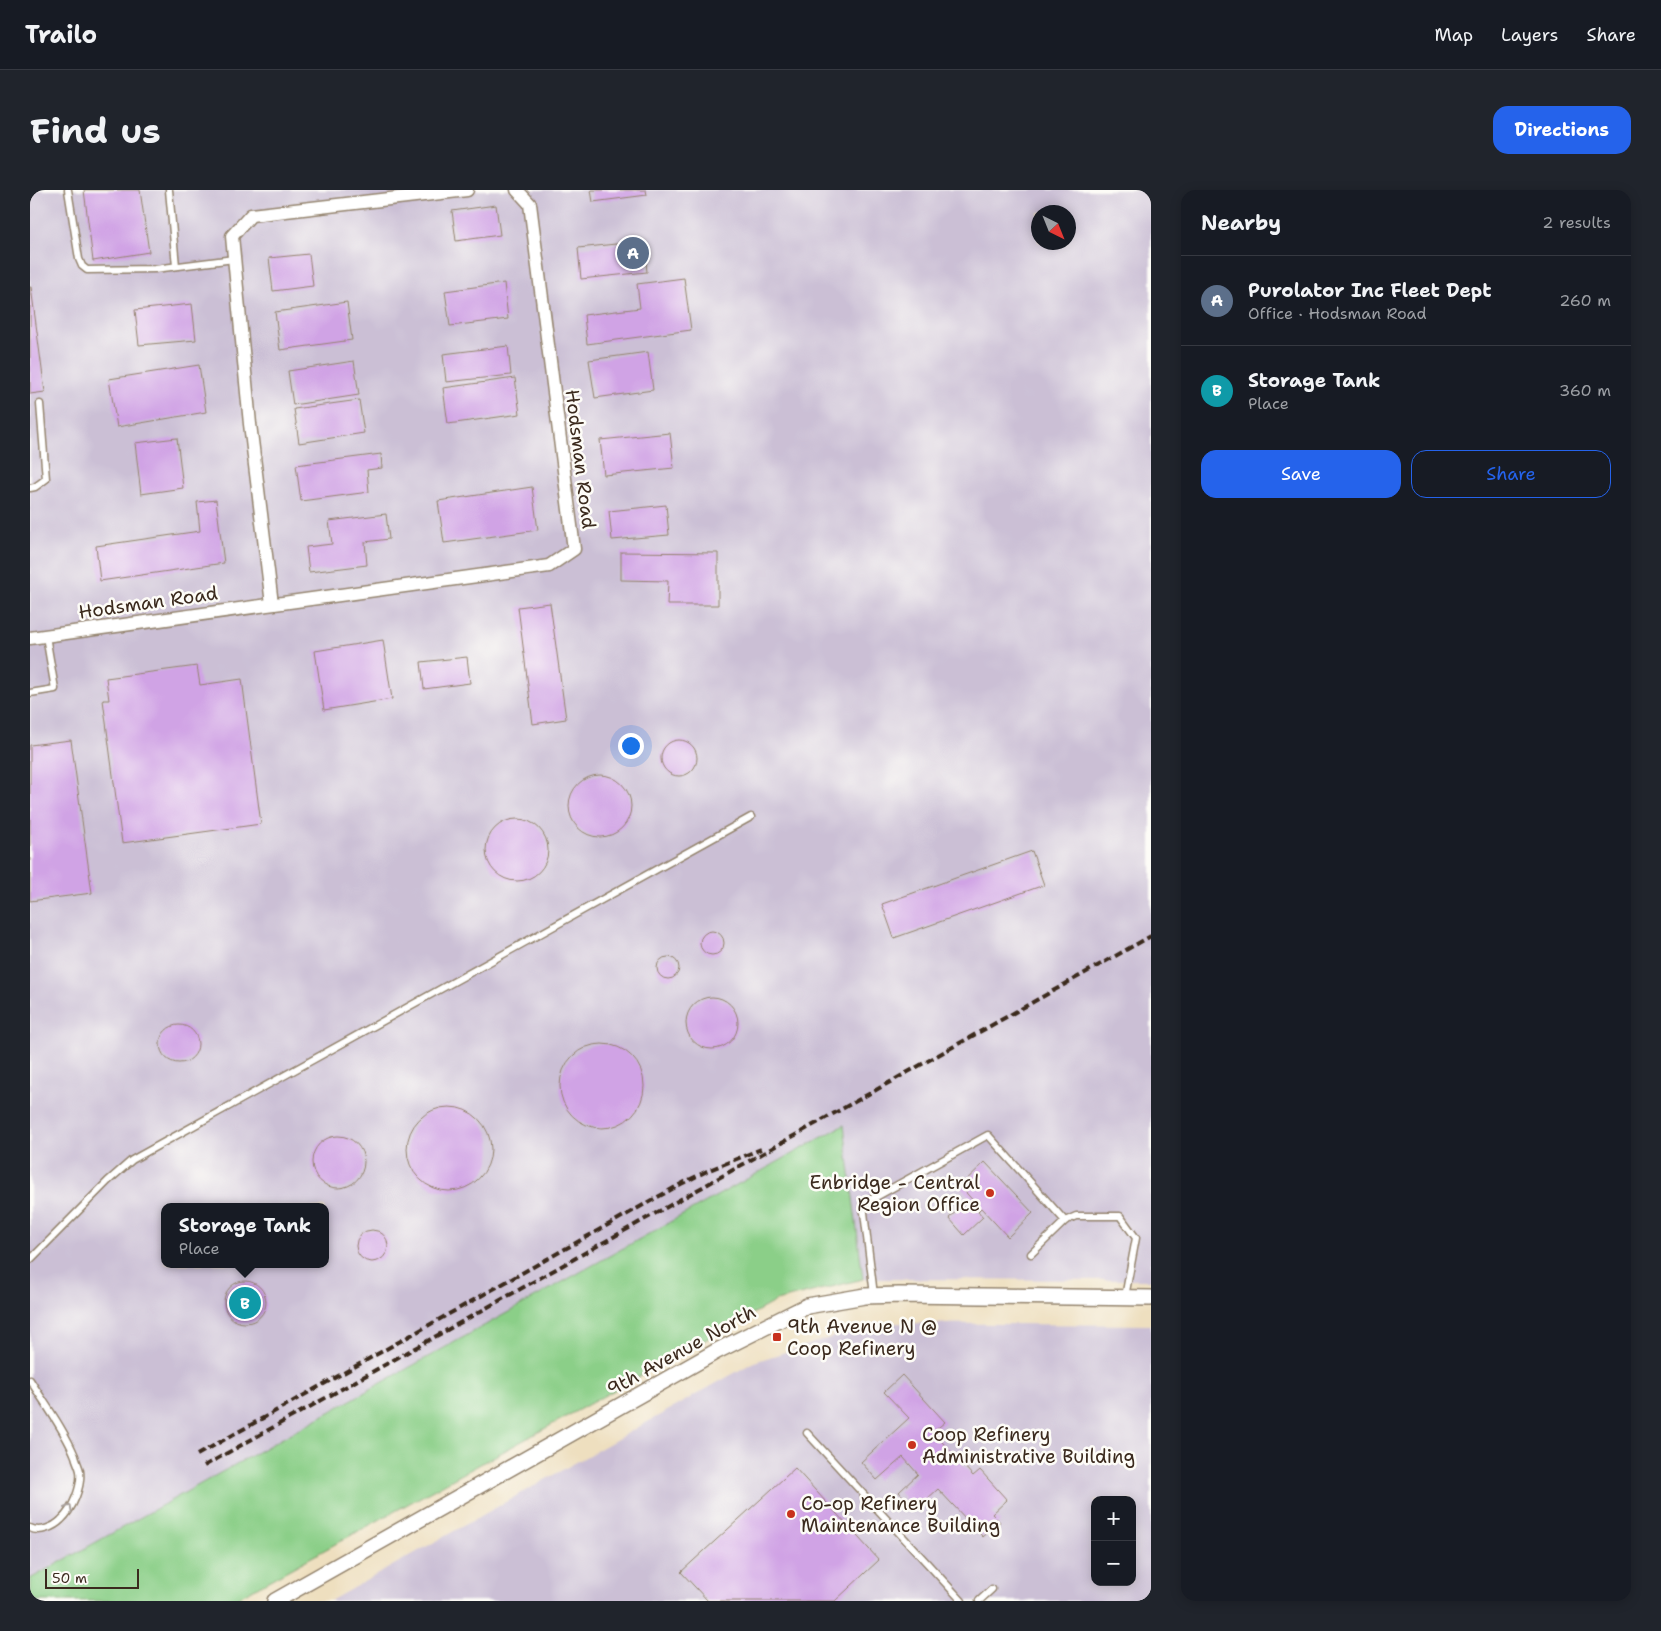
<!DOCTYPE html>
<html lang="en">
<head>
<meta charset="utf-8">
<style>
  body { margin:0; font-family:"Shantell Sans",sans-serif; background:#20242c; color:#f1f3f6 }
  .controls { position:absolute; right:15px; bottom:15px; display:grid; overflow:hidden; border-radius:10px; box-shadow:0 2px 12px #0003 }
  .controls button { width:45px; height:45px; display:grid; place-items:center; padding:0; border:0; border-bottom:1px solid #363941; background:#171b24; color:#f1f3f6; font:25px sans-serif }
  .compass { position:absolute; left:1001px; top:15px; width:45px; height:45px; border-radius:50%; background:#171b24; box-shadow:0 2px 12px #0003; rotate:137deg }
  .scale { position:absolute; left:15px; bottom:12px; width:94px; box-sizing:border-box; padding-left:5px; border:2px solid #3b2a1e; border-top:0; font-size:14px; line-height:18px; white-space:nowrap; color:#3b2a1e; -webkit-text-stroke:4px #fdfcf7; paint-order:stroke }
  .you { position:absolute; left:600px; top:555px; width:18px; height:18px; margin:-12px; border:4px solid #fff; border-radius:50%; background:#1a73e8; box-shadow:0 0 0 8px #1a73e833 }
  .badge { display:grid; place-items:center; width:32px; height:32px; border-radius:50%; background:#2563eb; color:#fff; font-size:16px; font-weight:700 }
  .pin { position:absolute; translate:-50% -50%; border:2px solid #fff; box-shadow:0 1px 5px #0006 }
  .popup { position:absolute; left:131px; top:1013px; width:168px; height:65px; box-sizing:border-box; display:grid; place-content:center; border-radius:10px; background:#171b24; filter:drop-shadow(0 1px 4px #0005); font-size:16px; white-space:nowrap; color:#9ea1a6 }
  .popup b { font-size:19px; color:#f1f3f6 }
  .popup::after { content:''; position:absolute; left:50%; top:100%; margin-left:-10px; border:10px solid transparent; border-top-color:#171b24 }
  .list { margin:0; padding:0; list-style:none }
  h2 { display:flex; justify-content:space-between; align-items:center; height:65px; margin:0; padding:0 20px; font-size:21px }
  h2 small { font-size:16px; font-weight:400; color:#9ea1a6 }
  .list li { display:grid; grid-template-columns:32px 1fr auto; gap:15px; align-items:center; box-sizing:border-box; height:90px; padding:0 20px; border-top:1px solid #363941 }
  .list b { display:block; font-size:19px; white-space:nowrap }
  .list p { margin:0; font-size:16px; white-space:nowrap; color:#9ea1a6 }
  .list em { font-size:16px; font-style:normal; color:#9ea1a6 }
  .actions { display:flex; gap:10px; padding:15px 20px }
  .actions a { flex:1; padding:11px 0; border:1px solid #2563eb; border-radius:15px; text-align:center; font-size:18px; color:#2563eb }
  .actions .main { background:#2563eb; color:#fff }
  .map { position:relative; flex:none; width:1121px; height:1411px; overflow:hidden; border-radius:15px }
  header { display:flex; align-items:center; gap:30px; box-sizing:border-box; height:70px; padding:0 25px; background:#171b24; border-bottom:1px solid #363941 }
  header strong { font-size:24px }
  nav { display:flex; gap:28px; margin-inline-start:auto; font-size:18px }
  .intro { display:flex; align-items:center; justify-content:space-between; box-sizing:border-box; height:120px; padding:0 30px }
  h1 { margin:0; font-size:35px }
  .button { padding:12px 22px; border-radius:15px; background:#2563eb; color:#fff; font-size:18px; font-weight:700 }
  main { display:flex; gap:30px; padding:0 30px }
  aside { flex:1; background:#171b24; border-radius:15px; box-shadow:0 2px 12px #0003 }
  .map>svg:first-child { display:block }
</style>
</head>
<body>
<header>
<strong>Trailo</strong>
<nav><a>Map</a><a>Layers</a><a>Share</a></nav>
</header>
<div class="intro"><h1>Find us</h1><a class="button">Directions</a></div>
<main>
<div class="map">
<svg width="1121" height="1411" viewBox="0 0 1121 1411">
  <rect width="100%" height="100%" fill="#fdfcf7"/>
  <filter id="ink" filterUnits="userSpaceOnUse"><feTurbulence type="fractalNoise" baseFrequency=".02" numOctaves="2"/><feDisplacementMap in="SourceGraphic" scale="10" xChannelSelector="R" yChannelSelector="G"/><feConvolveMatrix kernelMatrix="1 2 1 2 8 2 1 2 1" color-interpolation-filters="sRGB"/></filter>
  <filter id="wash" filterUnits="userSpaceOnUse"><feTurbulence type="fractalNoise" baseFrequency=".0096" numOctaves="4" result="noise"/><feDisplacementMap in="SourceGraphic" scale="20" xChannelSelector="R" yChannelSelector="G"/><feGaussianBlur stdDeviation="1.12" result="paint"/><feColorMatrix in="noise" values="0 0 0 0 0 0 0 0 0 0 0 0 0 0 0 0 0 1.4 0 .05"/><feComposite in="paint" operator="in"/></filter>
  <g filter="url(#wash)">
    <rect width="100%" height="100%" fill="#eedfbf"/>
    <path fill="#cbbfd5" fill-rule="evenodd" d="M 0,0 L 1121,0 L 1121,1090 L 833,1089 L 746,1111 L 202,1411 L 0,1411 ZM 1008,22 L 1038,22 L 1038,52 L 1008,52 ZM 135,1017 L 295,1017 L 295,1074 L 135,1074 Z
      M 847,1133 L 1121,1135 L 1121,1411 L 300,1411 L 724,1172 ZM 1065,1310 L 1102,1310 L 1102,1392 L 1065,1392 Z"/>
    <path fill="#8bcf88" stroke="#637c53" d="M 814,935 L 833,1089 L 746,1111 L 202,1411 L 0,1411 L 0,1389 Z"/>
    <g id="blocks">
      <path fill="#d0a3e5" d="M 54,0 L 110,0 L 119,62 L 63,71 Z
        M 561,0 L 616,0 L 617,5 L 563,12 Z
        M 466,15 L 470,45 L 426,51 L 422,21 Z
        M 614,51 L 617,82 L 551,89 L 548,58 Z
        M 279,64 L 283,96 L 243,101 L 239,68 Z
        M 654,88 L 661,140 L 557,154 L 554,125 L 610,118 L 607,94 Z
        M 474,93 L 478,129 L 420,136 L 415,101 Z
        M 0,97 L 1,97 L 15,202 L 0,204 Z
        M 317,112 L 322,150 L 250,160 L 245,122 Z
        M 162,114 L 166,150 L 109,155 L 105,120 Z
        M 478,156 L 481,185 L 416,192 L 413,164 Z
        M 618,162 L 623,200 L 565,208 L 559,170 Z
        M 324,171 L 329,205 L 263,215 L 258,181 Z
        M 169,175 L 176,222 L 87,237 L 79,189 Z
        M 485,188 L 490,224 L 418,234 L 413,198 Z
        M 329,210 L 334,243 L 269,253 L 264,219 Z
        M 640,243 L 644,278 L 574,285 L 570,250 Z
        M 147,248 L 153,298 L 111,304 L 105,253 Z
        M 351,264 L 352,278 L 337,280 L 339,302 L 271,311 L 266,275 Z
        M 502,297 L 508,340 L 414,353 L 408,311 Z
        M 186,310 L 194,373 L 70,391 L 66,356 L 170,341 L 167,312 Z
        M 636,315 L 639,345 L 582,350 L 579,321 Z
        M 356,324 L 359,349 L 335,352 L 337,375 L 279,382 L 276,357 L 302,354 L 299,331 Z
        M 591,362 L 688,363 L 688,415 L 637,415 L 638,391 L 591,390 Z
        M 520,413 L 536,529 L 503,534 L 488,417 Z
        M 353,450 L 362,509 L 294,520 L 285,461 Z
        M 437,467 L 440,493 L 394,499 L 391,472 Z
        M 167,476 L 170,495 L 212,489 L 231,634 L 92,653 L 73,510 L 79,510 L 76,488 Z
        M631 568a18 18 0 1 1 36 0a18 18 0 1 1-36 0Z
        M 41,550 L 62,703 L 0,711 L 0,555 Z
        M539 616a31 31 0 1 1 62 0a31 31 0 1 1-62 0Z
        M456 660a31 31 0 1 1 62 0a31 31 0 1 1-62 0Z
        M 1002,661 L 1014,695 L 864,748 L 852,714 Z
        M670 753a12 12 0 1 1 24 0a12 12 0 1 1-24 0Z
        M627 778a11 11 0 1 1 22 0a11 11 0 1 1-22 0Z
        M656 833a26 26 0 1 1 52 0a26 26 0 1 1-52 0Z
        M130 854a19 19 0 1 1 38 0a19 19 0 1 1-38 0Z
        M530 896a42 42 0 1 1 84 0a42 42 0 1 1-84 0Z
        M377 959a42 42 0 1 1 84 0a42 42 0 1 1-84 0Z
        M282 972a26 26 0 1 1 52 0a26 26 0 1 1-52 0Z
        M 955,972 L 1003,1023 L 978,1047 L 951,1018 L 948,1021 L 953,1027 L 934,1045 L 919,1028 L 938,1011 L 943,1016 L 946,1014 L 930,996 Z
        M 187,1013 L 200,1017 L 174,1017 L 177,1015 Z
        M326 1056a16 16 0 1 1 32 0a16 16 0 1 1-32 0Z
        M194 1112a21 21 0 1 1 42 0a21 21 0 1 1-42 0Z
        M 872,1185 L 915,1232 L 903,1242 L 943,1286 L 950,1280 L 977,1310 L 962,1324 L 970,1332 L 953,1347 L 908,1299 L 885,1320 L 869,1302 L 888,1284 L 873,1267 L 847,1290 L 831,1272 L 879,1228 L 854,1202 Z
        M 765,1278 L 849,1370 L 805,1411 L 678,1411 L 651,1382 Z"/>
    </g>
  </g>
  <g filter="url(#ink)">
    <use href="#blocks" fill-opacity="0" stroke="#94846e" stroke-width="1"/>
    <g fill="none" stroke-linecap="round" stroke-linejoin="round">
      <defs>
        <path id="service" d="M 38,0 L 49,69 L 52,76 L 57,80 L 125,79 L 204,69
          M 139,0 L 146,76
          M 0,298 L 5,297 L 16,289 L 10,214
          M 0,503 L 25,499 L 16,446
          M 1001,1064 L 1035,1031 L 1046,1026 L 1090,1026 L 1106,1048 L 1095,1107
          M 0,1070 L 78,991 L 102,970 L 721,627
          M 844,1105 L 833,1014 L 958,945 L 1035,1031
          M 0,1190 C 15,1214 34,1239 45,1266 C 46,1271 49,1276 50,1281 C 52,1296 43,1319 31,1330 C 24,1337 10,1343 0,1338
          M 777,1243 L 932,1411
          M 949,1411 L 962,1399"/>
        <path id="minor" d="M 242,414 L 220,234 L 202,46 L 221,25 L 437,0
          M 0,448 L 519,376 L 544,359 L 500,14 L 487,0"/>
        <path id="tertiary" d="M 245,1411 L 687,1161 L 777,1116 L 835,1106 L 869,1105 L 1121,1108"/>
      </defs>
      <use href="#service" stroke="#94846e" stroke-width="9"/>
      <use href="#minor" stroke="#94846e" stroke-width="15"/>
      <use href="#tertiary" stroke="#94846e" stroke-width="18"/>
      <use href="#service" stroke="#fff" stroke-width="6"/>
      <use href="#minor" stroke="#fff" stroke-width="12"/>
      <use href="#tertiary" stroke="#fff" stroke-width="15"/>
      <path stroke="#3b2a1e" stroke-width="4" stroke-dasharray="8 4" stroke-linecap="butt" d="M 167,1265 L 651,994 L 677,981 L 731,959
        M 174,1276 L 1121,746"/>
    </g>
    <defs><path id="oneway-chevron" d="M-2-3.5L2.5 0L-2 3.5" fill="none" stroke-width="1.6" stroke-linecap="round" stroke-linejoin="round" transform="scale(1.25)"/></defs>
    <use stroke="#a79f9a" href="#oneway-chevron" transform="translate(39 1318) rotate(-60)"/>
  </g>
  <g fill="#c8321e" stroke="#fdfcf7" stroke-width="2">
    <circle cx="960" cy="1003" r="5"/>
    <rect x="742" y="1142" width="10" height="10" rx="2.5"/>
    <circle cx="882" cy="1255" r="5"/>
    <circle cx="761" cy="1324" r="5"/>
  </g>
  <g text-anchor="middle" stroke-width="5" stroke-linejoin="round" paint-order="stroke">
    <g font-size="19" fill="#3b2a1e" stroke="#fdfcf7">
      <text transform="translate(551 269) rotate(83)" y="7">Hodsman Road</text>
      <text transform="translate(118 412) rotate(-8)" y="7">Hodsman Road</text>
      <text transform="translate(651 1160) rotate(-29)" y="7">9th Avenue North</text>
    </g>
    <g font-size="19" fill="#3b2a1e" stroke="#fdfcf7" text-anchor="start">
      <text x="950" y="999" text-anchor="end">Enbridge - Central<tspan x="950" dy="22">Region Office</tspan></text>
      <text x="757" y="1143">9th Avenue N @<tspan x="757" dy="22">Coop Refinery</tspan></text>
      <text x="892" y="1251">Coop Refinery<tspan x="892" dy="22">Administrative Building</tspan></text>
      <text x="771" y="1320">Co-op Refinery<tspan x="771" dy="22">Maintenance Building</tspan></text>
    </g>
  </g>
</svg>
<div class="controls">
<button>+</button>
<button>−</button>
</div>
<svg class="compass" viewBox="-18 -18 36 36"><path d="M0-13l5 13h-10z" fill="#e53935"/><path d="M0 13l5-13h-10z" fill="#9ea1a6"/></svg>
<div class="scale">50 m</div>
<div class="you"></div>
<div class="pin badge" style="left:603px;top:63px;background:#5c6f8a">A</div>
<div class="pin badge" style="left:215px;top:1113px;background:#0f9aa8">B</div>
<div class="popup"><b>Storage Tank</b>Place</div>
</div>
<aside>
<h2>Nearby<small>2 results</small></h2>
<ul class="list">
<li><span class="badge" style="background:#5c6f8a">A</span><div><b>Purolator Inc Fleet Dept</b><p>Office · Hodsman Road</p></div><em>260 m</em></li>
<li><span class="badge" style="background:#0f9aa8">B</span><div><b>Storage Tank</b><p>Place</p></div><em>360 m</em></li>
</ul>
<div class="actions"><a class="main">Save</a><a>Share</a></div>
</aside>
</main>
</body>
</html>
